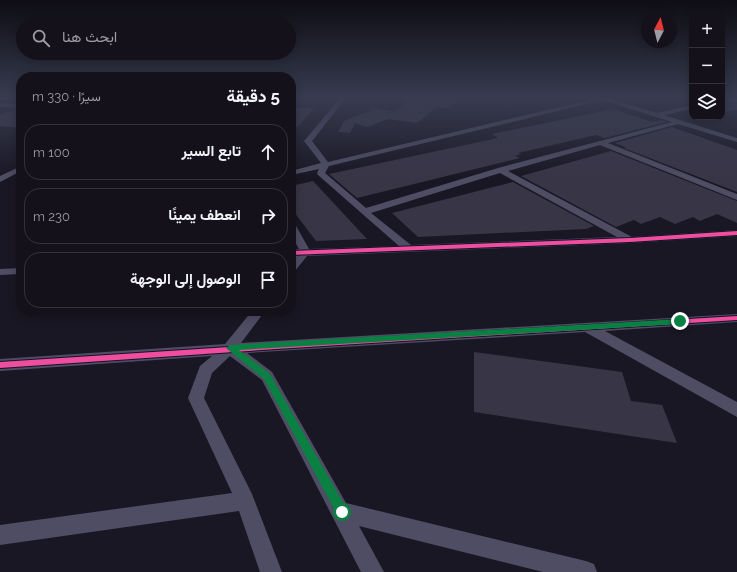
<!DOCTYPE html>
<html lang="ar">
<head>
<meta charset="utf-8">
<style>
  body { margin:0; font-family:Raleway,Vazirmatn,sans-serif; background:#211f28; color:#f1f3f6; direction:rtl }
  .controls { position:absolute; right:12px; top:12px; display:grid; overflow:hidden; border-radius:8px; box-shadow:0 2px 10px #0003 }
  .controls button { width:36px; height:36px; display:grid; place-items:center; padding:0; border:0; border-bottom:1px solid #33313a; background:#14111b; color:#f1f3f6; font:20px sans-serif }
  .compass { position:absolute; left:641px; top:12px; width:36px; height:36px; border-radius:50%; background:#14111b; box-shadow:0 2px 10px #0003; rotate:7deg }
  .stop { position:absolute; width:12px; height:12px; margin:-9px; border:3px solid #0b8043; border-radius:50%; background:#fff }
  .stop.end { background:#0b8043; border-color:#fff; box-shadow:0 1px 4px #0008 }
  .list { margin:0; padding:0; list-style:none }
  h2 { display:flex; justify-content:space-between; align-items:center; height:52px; margin:0; padding:0 16px; font-size:17px }
  h2 small { font-size:13px; font-weight:400; color:#9d9da3 }
  .list li { display:grid; grid-template-columns:26px 1fr auto; gap:12px; align-items:center; box-sizing:border-box; height:56px; margin:0 8px 8px; padding:0 8px; border:1px solid #33313a; border-radius:16px }
  .list b { display:block; font-size:15px; white-space:nowrap }
  .list em { font-size:13px; font-style:normal; color:#9d9da3 }
  .icon { flex:none; width:22px; height:22px; fill:none; stroke:currentColor; stroke-width:2; stroke-linecap:round; stroke-linejoin:round }
  .map { position:relative; flex:none; width:737px; height:572px; overflow:hidden; direction:ltr }
  .search { position:absolute; background:#14111b; box-shadow:0 2px 10px #0003; left:16px; top:16px; width:280px; height:44px; display:flex; align-items:center; gap:10px; box-sizing:border-box; padding:0 14px; border-radius:22px; color:#9d9da3; font-size:15px }
  .panel { position:absolute; background:#14111b; box-shadow:0 2px 10px #0003; left:16px; top:72px; width:280px; height:244px; border-radius:16px; direction:rtl }
  .map>svg:first-child { display:block }
</style>
</head>
<body>
<div class="map">
<svg width="737" height="572" viewBox="0 0 737 572">
  <rect width="100%" height="100%" fill="#1a1724"/>
  <path fill="#383546" d="M 408,98 L 460,98 L 448,108 L 437,107 L 417,123 L 388,119 L 368,127 L 355,123 L 350,133 L 338,132 L 344,121 L 370,111 L 369,107 L 391,111 L 398,110 Z
    M 722,101 L 737,104 L 737,110 L 722,113 Z
    M 297,107 L 314,108 L 298,127 L 291,126 L 291,115 Z
    M 15,109 L 21,109 L 21,128 L 0,126 L 0,115 Z
    M 613,109 L 652,122 L 661,120 L 667,122 L 605,138 L 596,135 L 518,153 L 521,154 L 515,156 L 520,158 L 357,198 L 329,174 L 498,138 L 492,134 Z
    M 672,127 L 737,150 L 737,192 L 624,148 L 626,147 L 615,143 Z
    M 611,151 L 737,201 L 737,223 L 717,214 L 700,221 L 693,217 L 675,224 L 660,217 L 641,224 L 634,220 L 616,227 L 521,176 Z
    M 313,181 L 367,239 L 316,241 L 291,208 L 291,186 Z
    M 513,182 L 594,226 L 586,229 L 418,237 L 392,213 Z
    M 474,352 L 622,372 L 631,401 L 662,405 L 677,443 L 474,412 Z"/>
  <g fill="none" stroke-linecap="round" stroke-linejoin="round">
    <path fill="#4e4d64" fill-rule="evenodd" d="M 340,98 L 346,98 L 312,141 L 328,162 L 598,98 L 607,98 L 657,113 L 692,105 L 692,109 L 664,115 L 737,138 L 737,142 L 678,124 L 608,143 L 737,194 L 737,200 L 600,145 L 508,171 L 632,237 L 737,230 L 737,236 L 630,243 L 307,256 L 295,271 L 291,272 L 291,261 L 295,256 L 291,256 L 291,250 L 299,249 L 291,235 L 291,223 L 295,224 L 309,249 L 399,246 L 318,175 L 317,173 L 319,169 L 291,175 L 291,171 L 321,163 L 304,141 ZM 603,100 L 672,122 L 498,168 L 366,208 L 325,173 L 329,166 ZM 500,173 L 617,237 L 411,245 L 371,213 Z
      M 722,98 L 737,99 L 737,103 L 722,99 Z
      M 0,103 L 21,104 L 21,108 L 0,107 Z
      M 21,166 L 21,171 L 0,182 L 0,176 Z
      M 21,268 L 21,274 L 0,275 L 0,269 Z
      M 252,311 L 265,311 L 241,343 L 737,314 L 737,322 L 605,331 L 737,402 L 737,417 L 585,332 L 247,353 L 272,372 L 346,503 L 586,561 L 594,564 L 597,572 L 543,572 L 359,526 L 384,572 L 361,572 L 262,380 L 230,356 L 212,373 L 204,398 L 252,494 L 282,572 L 260,572 L 239,511 L 0,545 L 0,525 L 232,493 L 188,398 L 200,366 L 212,356 L 0,371 L 0,359 L 225,344 Z"/>
    <defs>
      <path id="cycleway" d="M 737,231 L 737,235 L 630,242 L 291,255 L 291,251 L 630,238 Z
        M 737,316 L 737,320 L 276,349 L 0,368 L 0,362 L 276,344 Z"/>
    </defs>
    <use href="#cycleway" stroke="#161229" stroke-width="2"/>
    <use href="#cycleway" fill="#ef4d9e" fill-rule="evenodd"/>
  </g>
  <linearGradient id="sky" x2="0" y2="1"><stop stop-color="#0e0d14"/><stop offset="0.55" stop-color="#383c50"/><stop offset="1" stop-color="#383c50" stop-opacity="0"/></linearGradient>
  <rect width="737" height="178" fill="url(#sky)"/>
  <path fill="#0b8043" d="M 680,319 L 684,321 L 680,324 L 239,350 L 270,374 L 346,508 L 347,512 L 346,516 L 342,517 L 338,516 L 264,379 L 226,348 L 230,345 Z"/>
</svg>
<div class="controls">
<button>+</button>
<button>−</button>
<button><svg class="icon" aria-label="layers" viewBox="0 0 24 24"><path d="M12 4l9 5-9 5-9-5zM3 14l9 5 9-5"/></svg></button>
</div>
<svg class="compass" viewBox="-18 -18 36 36"><path d="M0-13l5 13h-10z" fill="#e53935"/><path d="M0 13l5-13h-10z" fill="#9d9da3"/></svg>
<div class="stop" style="left:342px;top:512px"></div>
<div class="stop end" style="left:680px;top:321px"></div>
<div class="search"><svg class="icon" aria-label="search" viewBox="0 0 24 24"><circle cx="10" cy="10" r="6"/><path d="M15 15l6 6"/></svg>ابحث هنا</div>
<section class="panel">
<h2>5 دقيقة<small>سيرًا · 330 m</small></h2>
<ul class="list">
<li><svg class="icon" aria-label="ahead" viewBox="0 0 24 24"><path d="M12 20V5M6 11l6-6 6 6"/></svg><div><b>تابع السير</b></div><em>100 m</em></li>
<li><svg class="icon" aria-label="right" viewBox="0 0 24 24"><path d="M7 20v-9h11M14 6l5 5-5 5"/></svg><div><b>انعطف يمينًا</b></div><em>230 m</em></li>
<li><svg class="icon" aria-label="arrive" viewBox="0 0 24 24"><path d="M6 21V4h12l-3 4 3 4H6"/></svg><div><b>الوصول إلى الوجهة</b></div></li>
</ul>
</section>
</div>
</body>
</html>
